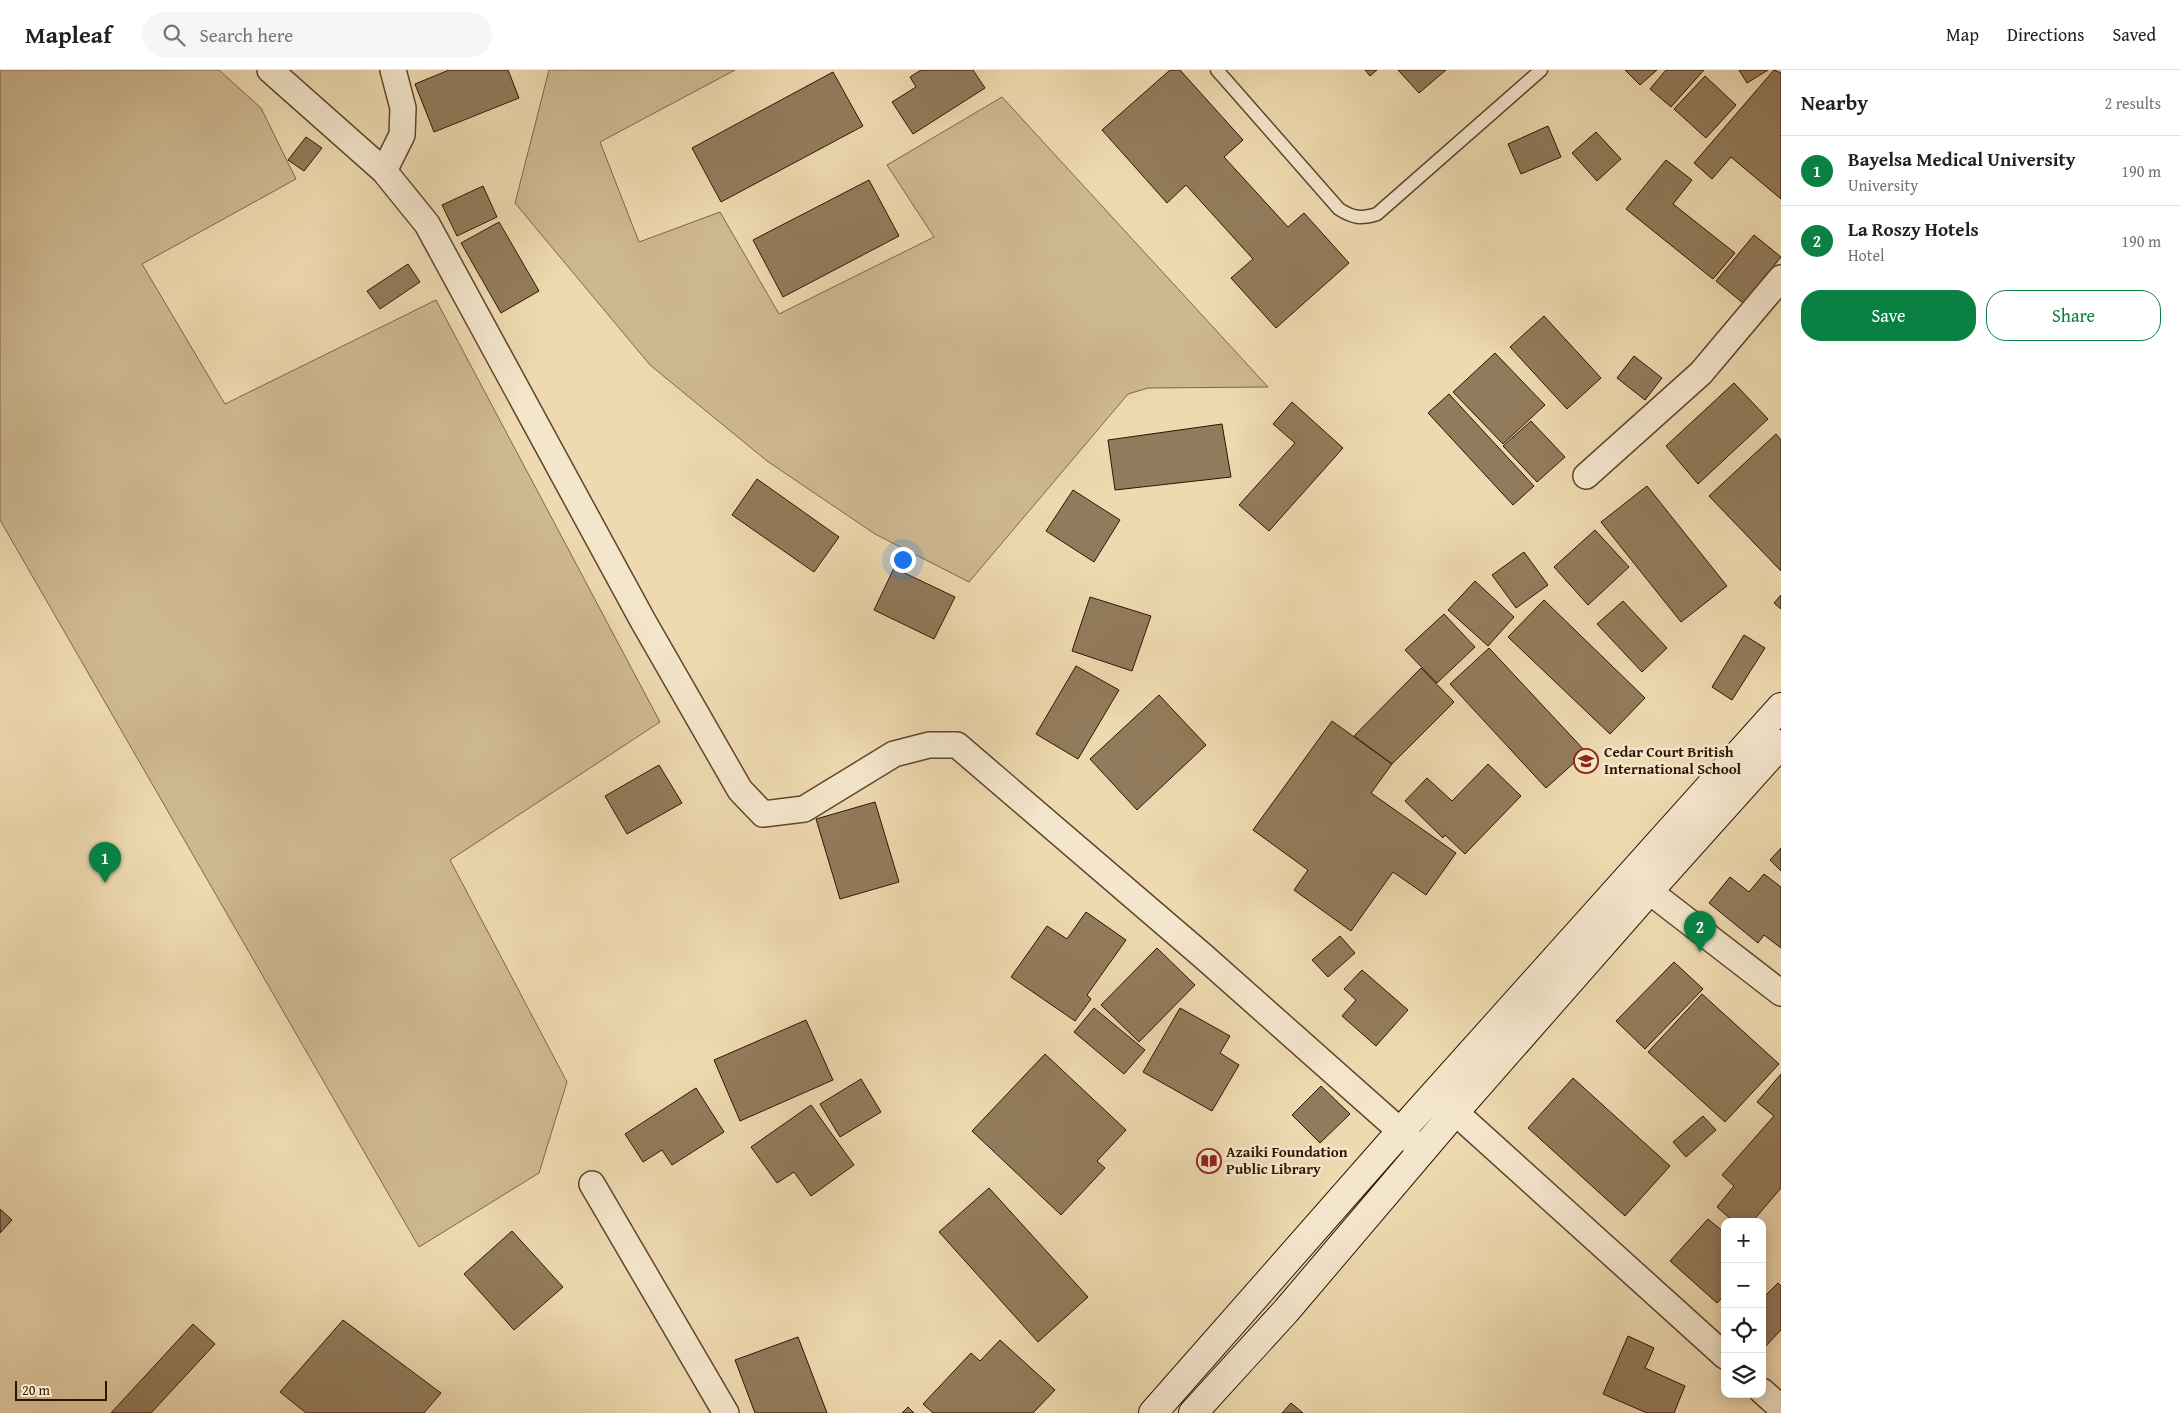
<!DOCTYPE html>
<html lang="en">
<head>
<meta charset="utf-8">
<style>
  body { margin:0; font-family:"Gentium Book Plus",serif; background:#f6f6f6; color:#202124 }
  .controls { position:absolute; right:15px; bottom:15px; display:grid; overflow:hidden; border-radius:10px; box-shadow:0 2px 12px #0003 }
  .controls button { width:45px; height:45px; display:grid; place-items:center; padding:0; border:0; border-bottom:1px solid #e0e0e0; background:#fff; color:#202124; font:25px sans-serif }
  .scale { position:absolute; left:15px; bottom:12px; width:92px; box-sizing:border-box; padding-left:5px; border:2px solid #2f1500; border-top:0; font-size:14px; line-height:18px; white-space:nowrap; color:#2f1500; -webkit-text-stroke:4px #f4e6cc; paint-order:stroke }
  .you { position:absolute; left:902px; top:489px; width:18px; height:18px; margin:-12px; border:4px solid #fff; border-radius:50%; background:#1a73e8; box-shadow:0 0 0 8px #1a73e833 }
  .badge { display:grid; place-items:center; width:32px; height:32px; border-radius:50%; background:#0b8043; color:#fff; font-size:16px; font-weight:700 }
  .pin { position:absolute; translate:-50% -41px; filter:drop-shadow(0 1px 2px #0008) }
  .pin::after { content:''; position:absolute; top:26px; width:18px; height:15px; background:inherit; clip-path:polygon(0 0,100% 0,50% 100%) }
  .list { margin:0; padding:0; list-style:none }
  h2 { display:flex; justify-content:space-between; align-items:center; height:65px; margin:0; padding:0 20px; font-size:21px }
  h2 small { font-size:16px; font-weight:400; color:#757577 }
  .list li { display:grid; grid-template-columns:32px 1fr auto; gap:15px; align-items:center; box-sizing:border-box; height:70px; padding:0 20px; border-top:1px solid #e0e0e0 }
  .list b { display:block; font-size:19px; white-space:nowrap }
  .list p { margin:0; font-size:16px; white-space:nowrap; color:#757577 }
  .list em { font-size:16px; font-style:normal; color:#757577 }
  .actions { display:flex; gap:10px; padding:15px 20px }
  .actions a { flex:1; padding:11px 0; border:1px solid #0b8043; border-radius:20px; text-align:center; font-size:18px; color:#0b8043 }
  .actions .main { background:#0b8043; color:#fff }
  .icon { flex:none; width:28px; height:28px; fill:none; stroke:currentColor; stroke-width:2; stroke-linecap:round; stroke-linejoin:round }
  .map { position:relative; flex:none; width:1781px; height:1343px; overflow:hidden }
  header { display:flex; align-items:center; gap:30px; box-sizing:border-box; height:70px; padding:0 25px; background:#fff; border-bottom:1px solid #e0e0e0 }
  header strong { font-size:24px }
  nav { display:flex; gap:28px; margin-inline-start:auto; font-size:18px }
  .search { width:350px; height:45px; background:#f6f6f6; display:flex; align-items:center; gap:12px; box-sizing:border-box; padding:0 18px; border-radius:28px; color:#757577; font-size:19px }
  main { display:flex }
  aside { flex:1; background:#fff }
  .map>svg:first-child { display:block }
</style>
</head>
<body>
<header>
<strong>Mapleaf</strong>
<div class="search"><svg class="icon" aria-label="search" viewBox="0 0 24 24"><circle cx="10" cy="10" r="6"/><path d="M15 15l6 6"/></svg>Search here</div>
<nav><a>Map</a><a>Directions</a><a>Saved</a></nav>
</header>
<main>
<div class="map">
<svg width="1781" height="1343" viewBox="0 0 1781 1343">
  <rect width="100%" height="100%" fill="#eed9b0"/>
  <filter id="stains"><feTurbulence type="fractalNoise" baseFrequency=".004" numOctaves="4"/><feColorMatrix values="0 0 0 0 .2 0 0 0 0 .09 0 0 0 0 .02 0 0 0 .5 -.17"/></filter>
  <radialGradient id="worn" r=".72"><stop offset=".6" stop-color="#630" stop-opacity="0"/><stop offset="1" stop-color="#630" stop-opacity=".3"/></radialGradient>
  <path fill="#ceb892" stroke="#7e6649" d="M 0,0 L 219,0 L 261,38 L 296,109 L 142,194 L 225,334 L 436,230 L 660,652 L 450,790 L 567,1012 L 539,1103 L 419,1177 L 0,450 Z
    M 549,0 L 735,0 L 600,72 L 639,172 L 720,142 L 779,244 L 934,167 L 887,95 L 1002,27 L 1268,317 L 1148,318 L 1128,324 L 969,512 L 875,464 L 767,391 L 650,295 L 515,133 Z"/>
  <path fill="#927b5c" stroke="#2f1500" d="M 449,0 L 508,0 L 519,28 L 434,62 L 415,14 Z
    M 921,0 L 973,0 L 985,18 L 913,64 L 892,32 L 916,17 L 910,7 Z
    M 1170,0 L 1180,0 L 1243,70 L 1224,87 L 1288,157 L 1304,143 L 1349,193 L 1276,258 L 1231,208 L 1253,189 L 1186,115 L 1167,133 L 1102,60 Z
    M 1365,0 L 1377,0 L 1370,6 Z
    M 1398,0 L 1446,0 L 1419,23 Z
    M 1625,0 L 1657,0 L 1640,15 Z
    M 1666,0 L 1704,0 L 1671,37 L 1650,19 Z
    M 1739,0 L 1768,0 L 1747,13 Z
    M 1774,0 L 1781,3 L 1781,129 L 1731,87 L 1712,109 L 1694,93 Z
    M 833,2 L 863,56 L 721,132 L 692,78 Z
    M 1705,6 L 1736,35 L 1706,68 L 1674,39 Z
    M 1548,56 L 1561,87 L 1521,104 L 1508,74 Z
    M 1596,62 L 1621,89 L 1597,111 L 1572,83 Z
    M 306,67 L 322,78 L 304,101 L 288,90 Z
    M 1666,90 L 1692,110 L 1673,134 L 1735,183 L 1713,209 L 1626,139 Z
    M 869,110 L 899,166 L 783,227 L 753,170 Z
    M 483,116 L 497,147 L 457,166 L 442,135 Z
    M 499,152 L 539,221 L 501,243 L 461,173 Z
    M 1754,165 L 1781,187 L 1743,233 L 1716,211 Z
    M 408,194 L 420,212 L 380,239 L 367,221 Z
    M 1544,246 L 1601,308 L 1567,339 L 1510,277 Z
    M 1495,283 L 1545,335 L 1503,374 L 1453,322 Z
    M 1634,286 L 1662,308 L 1645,330 L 1617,308 Z
    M 1734,313 L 1768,349 L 1698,414 L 1666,376 Z
    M 1449,324 L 1534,416 L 1513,435 L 1428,343 Z
    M 1292,332 L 1343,378 L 1269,461 L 1239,435 L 1295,373 L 1273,354 Z
    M 1531,351 L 1565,387 L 1537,412 L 1503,376 Z
    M 1222,354 L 1231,407 L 1115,420 L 1108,370 Z
    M 1776,364 L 1781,370 L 1781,501 L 1709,426 Z
    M 757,409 L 839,467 L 814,502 L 732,445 Z
    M 1647,416 L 1727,516 L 1681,552 L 1601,452 Z
    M 1073,420 L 1120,450 L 1094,492 L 1046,461 Z
    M 1595,460 L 1629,497 L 1588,535 L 1554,497 Z
    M 1524,482 L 1548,515 L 1516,538 L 1492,505 Z
    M 894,498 L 955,527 L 934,569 L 874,540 Z
    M 1475,511 L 1514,547 L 1488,576 L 1448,540 Z
    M 1781,525 L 1781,539 L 1774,533 Z
    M 1090,527 L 1151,546 L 1132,601 L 1072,581 Z
    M 1544,530 L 1645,628 L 1610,664 L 1508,567 Z
    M 1623,531 L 1667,578 L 1642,602 L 1597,554 Z
    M 1444,544 L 1475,577 L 1437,613 L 1405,580 Z
    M 1744,565 L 1765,578 L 1732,630 L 1712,617 Z
    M 1489,578 L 1586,682 L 1546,718 L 1450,614 Z
    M 1076,596 L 1119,620 L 1078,689 L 1036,664 Z
    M 1421,598 L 1454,632 L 1392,694 L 1354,666 Z
    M 1159,625 L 1206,675 L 1137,740 L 1090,689 Z
    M 1332,651 L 1392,694 L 1371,723 L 1456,783 L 1426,825 L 1393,802 L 1351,861 L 1294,820 L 1308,800 L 1253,760 Z
    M 1488,694 L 1521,726 L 1465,784 L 1445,765 L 1443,768 L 1405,731 L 1427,708 L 1452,731 Z
    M 659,695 L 682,733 L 627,764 L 605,726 Z
    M 875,732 L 899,812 L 840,829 L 816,749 Z
    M 1781,778 L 1781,801 L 1770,790 Z
    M 1764,804 L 1781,817 L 1781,878 L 1764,865 L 1758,873 L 1709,833 L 1730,807 L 1749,822 Z
    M 1086,842 L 1126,870 L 1087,925 L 1091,929 L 1075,951 L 1011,907 L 1047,856 L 1067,869 Z
    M 1340,866 L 1355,883 L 1328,907 L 1312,890 Z
    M 1157,878 L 1195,915 L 1139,972 L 1101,935 Z
    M 1674,892 L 1703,919 L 1645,979 L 1616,951 Z
    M 1362,900 L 1408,940 L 1376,976 L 1342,946 L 1356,930 L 1344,919 Z
    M 1702,924 L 1779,994 L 1725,1052 L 1648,982 Z
    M 1094,938 L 1145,980 L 1124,1004 L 1074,962 Z
    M 1180,938 L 1230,966 L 1220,983 L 1239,995 L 1212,1041 L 1143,1002 Z
    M 806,950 L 833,1010 L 740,1051 L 714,990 Z
    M 1045,984 L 1126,1060 L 1097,1091 L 1105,1098 L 1061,1145 L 972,1061 Z
    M 1781,1004 L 1781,1118 L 1752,1152 L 1734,1152 L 1717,1137 L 1734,1116 L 1722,1105 L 1774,1046 L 1757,1032 Z
    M 1573,1008 L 1670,1096 L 1625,1146 L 1528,1058 Z
    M 861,1009 L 881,1042 L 840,1067 L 820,1034 Z
    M 1321,1016 L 1350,1044 L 1320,1073 L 1292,1045 Z
    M 696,1018 L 724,1062 L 672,1095 L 662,1080 L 643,1092 L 625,1064 Z
    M 811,1035 L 854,1095 L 811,1126 L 794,1102 L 777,1113 L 751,1077 Z
    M 1703,1046 L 1716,1060 L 1686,1087 L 1673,1072 Z
    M 989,1118 L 1088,1227 L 1038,1272 L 939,1162 Z
    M 0,1139 L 12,1150 L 0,1163 Z
    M 1708,1149 L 1725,1163 L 1725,1225 L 1717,1233 L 1670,1191 Z
    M 512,1161 L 563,1217 L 514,1260 L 464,1204 Z
    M 1778,1213 L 1781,1216 L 1781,1260 L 1762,1280 L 1762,1229 Z
    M 343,1250 L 441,1323 L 424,1343 L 306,1343 L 280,1322 Z
    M 193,1254 L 215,1274 L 151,1343 L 111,1343 Z
    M 1628,1266 L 1654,1278 L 1645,1298 L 1685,1316 L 1674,1343 L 1647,1343 L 1603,1324 Z
    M 798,1267 L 827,1343 L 755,1343 L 735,1290 Z
    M 1000,1270 L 1055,1320 L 1033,1343 L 933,1343 L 923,1334 L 971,1283 L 980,1291 Z
    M 1291,1333 L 1303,1343 L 1282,1343 Z
    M 908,1337 L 914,1343 L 902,1343 Z"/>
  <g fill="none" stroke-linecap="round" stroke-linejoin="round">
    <defs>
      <path id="lane" d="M 1217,0 L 1339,139 C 1353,148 1361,149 1377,144 L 1541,0"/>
      <path id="street" d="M 270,0 L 384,101 L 427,154 L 643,551 L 740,720 L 763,744 L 804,739 L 894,684 L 929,675 L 957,675 L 1203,886 L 1416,1075
        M 384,101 L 402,65 L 403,38 L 393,0
        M 1586,406 L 1701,303 L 1781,208
        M 1649,821 L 1781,923
        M 1455,1042 L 1725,1286
        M 592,1114 L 726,1343
        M 1762,1321 L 1781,1338"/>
      <path id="secondary" d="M 1153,1343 L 1401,1061 L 1781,637
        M 1193,1343 L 1286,1241 L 1455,1042 L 1649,821 L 1781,674"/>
    </defs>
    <use href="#lane" stroke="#5f462c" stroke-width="15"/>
    <use href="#street" stroke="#5f462c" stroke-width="28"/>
    <use href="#secondary" stroke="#2f1500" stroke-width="30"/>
    <use href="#lane" stroke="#f4e6cc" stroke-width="12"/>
    <use href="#street" stroke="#f4e6cc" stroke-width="25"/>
    <use href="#secondary" stroke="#f4e6cc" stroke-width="28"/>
  </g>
  <defs>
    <symbol id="school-ring" viewBox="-11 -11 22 22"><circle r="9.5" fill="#f4e6cc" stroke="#8f2418" stroke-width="1.5"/><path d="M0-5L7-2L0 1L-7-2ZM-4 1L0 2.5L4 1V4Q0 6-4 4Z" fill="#8f2418"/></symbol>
    <symbol id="library-ring" viewBox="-11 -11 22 22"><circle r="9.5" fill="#f4e6cc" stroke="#8f2418" stroke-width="1.5"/><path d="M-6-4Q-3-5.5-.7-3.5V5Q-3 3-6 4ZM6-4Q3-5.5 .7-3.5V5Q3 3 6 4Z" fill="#8f2418"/></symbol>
  </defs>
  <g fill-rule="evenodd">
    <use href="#school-ring" x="1572" y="677" width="28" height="28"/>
    <use href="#library-ring" x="1195" y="1077" width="28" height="28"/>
  </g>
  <g text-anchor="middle" stroke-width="5" stroke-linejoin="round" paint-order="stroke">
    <g font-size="15" font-weight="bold" fill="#2f1500" stroke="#f4e6cc" text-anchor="start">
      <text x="1604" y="687">Cedar Court British<tspan x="1604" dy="17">International School</tspan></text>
      <text x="1226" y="1087">Azaiki Foundation<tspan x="1226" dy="17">Public Library</tspan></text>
    </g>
  </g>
  <rect width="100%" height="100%" filter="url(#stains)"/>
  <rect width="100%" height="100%" fill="url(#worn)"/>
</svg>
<div class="controls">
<button>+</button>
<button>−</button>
<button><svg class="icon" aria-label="locate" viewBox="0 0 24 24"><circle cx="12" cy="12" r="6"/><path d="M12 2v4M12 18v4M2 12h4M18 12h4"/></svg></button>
<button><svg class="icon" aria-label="layers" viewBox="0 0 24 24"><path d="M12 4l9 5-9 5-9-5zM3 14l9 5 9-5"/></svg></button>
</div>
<div class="scale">20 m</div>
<div class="you"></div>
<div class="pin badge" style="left:105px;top:813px">1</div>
<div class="pin badge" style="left:1700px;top:882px">2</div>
</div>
<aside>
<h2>Nearby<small>2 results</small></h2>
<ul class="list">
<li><span class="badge">1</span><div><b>Bayelsa Medical University</b><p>University</p></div><em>190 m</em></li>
<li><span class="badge">2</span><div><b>La Roszy Hotels</b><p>Hotel</p></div><em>190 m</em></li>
</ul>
<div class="actions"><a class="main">Save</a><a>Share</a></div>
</aside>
</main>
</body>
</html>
